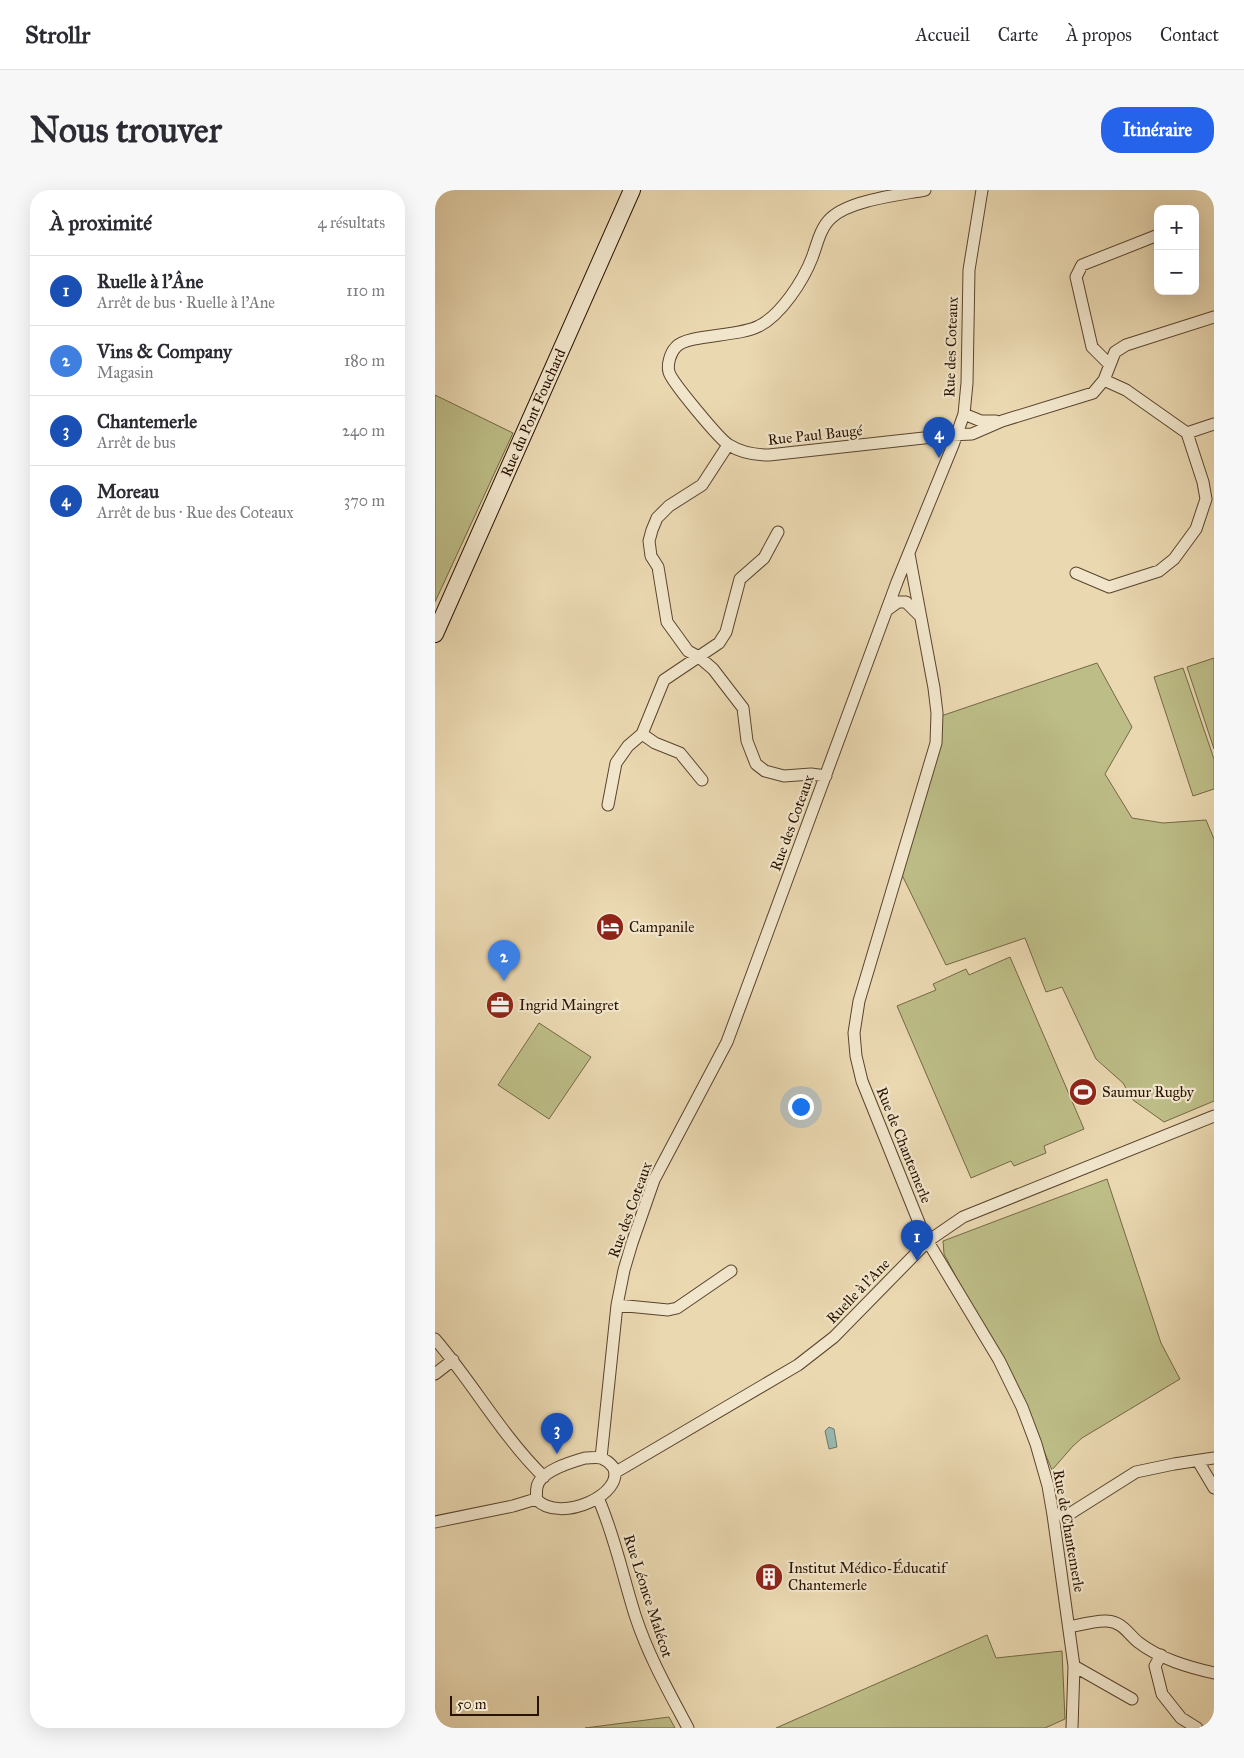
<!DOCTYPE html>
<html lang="fr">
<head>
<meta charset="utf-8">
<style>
  body { margin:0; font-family:"IM FELL Great Primer",serif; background:#f7f7f7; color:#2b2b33 }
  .controls { position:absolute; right:15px; top:15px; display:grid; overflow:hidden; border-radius:10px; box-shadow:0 5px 20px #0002 }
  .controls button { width:45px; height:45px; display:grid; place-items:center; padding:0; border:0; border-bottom:1px solid #e1e1e2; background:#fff; color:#2b2b33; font:25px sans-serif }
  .scale { position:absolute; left:15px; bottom:12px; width:89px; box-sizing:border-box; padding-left:5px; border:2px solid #2a1201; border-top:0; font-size:14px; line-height:18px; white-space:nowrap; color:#2a1201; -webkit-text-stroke:4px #f1e6cc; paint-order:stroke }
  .you { position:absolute; left:365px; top:916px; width:18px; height:18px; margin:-12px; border:4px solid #fff; border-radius:50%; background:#1a73e8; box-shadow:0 0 0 8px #1a73e833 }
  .badge { display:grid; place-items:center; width:32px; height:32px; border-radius:50%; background:#2563eb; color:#fff; font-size:16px; font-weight:700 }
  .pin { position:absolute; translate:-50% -41px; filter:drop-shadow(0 1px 2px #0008) }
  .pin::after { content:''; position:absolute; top:26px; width:18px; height:15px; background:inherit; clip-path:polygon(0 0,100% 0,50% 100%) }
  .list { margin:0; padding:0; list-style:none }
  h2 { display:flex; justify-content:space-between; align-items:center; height:65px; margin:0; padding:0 20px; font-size:21px }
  h2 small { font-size:16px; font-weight:400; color:#7c7c81 }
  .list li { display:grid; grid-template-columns:32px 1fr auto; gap:15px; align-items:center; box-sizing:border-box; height:70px; padding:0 20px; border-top:1px solid #e1e1e2 }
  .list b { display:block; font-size:19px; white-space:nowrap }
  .list p { margin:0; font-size:16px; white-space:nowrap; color:#7c7c81 }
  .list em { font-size:16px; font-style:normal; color:#7c7c81 }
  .map { position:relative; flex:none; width:779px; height:1538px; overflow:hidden; border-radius:20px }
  header { display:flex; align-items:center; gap:30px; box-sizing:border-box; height:70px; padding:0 25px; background:#fff; border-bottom:1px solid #e1e1e2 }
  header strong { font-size:24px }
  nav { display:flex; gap:28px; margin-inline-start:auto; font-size:18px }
  .intro { display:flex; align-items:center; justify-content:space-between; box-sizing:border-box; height:120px; padding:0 30px }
  h1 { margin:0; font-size:35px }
  .button { padding:12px 22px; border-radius:20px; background:#2563eb; color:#fff; font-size:18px; font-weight:700 }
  main { display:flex; gap:30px; padding:0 30px }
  aside { flex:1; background:#fff; border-radius:20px; box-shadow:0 5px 20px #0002 }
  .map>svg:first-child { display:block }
</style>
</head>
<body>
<header>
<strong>Strollr</strong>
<nav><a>Accueil</a><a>Carte</a><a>À propos</a><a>Contact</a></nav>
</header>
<div class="intro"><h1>Nous trouver</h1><a class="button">Itinéraire</a></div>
<main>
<aside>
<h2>À proximité<small>4 résultats</small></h2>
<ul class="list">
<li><span class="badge" style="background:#1a4fb4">1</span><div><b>Ruelle à l'Âne</b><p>Arrêt de bus · Ruelle à l'Ane</p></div><em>110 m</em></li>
<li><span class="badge" style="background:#3f7fe0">2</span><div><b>Vins &amp; Company</b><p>Magasin</p></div><em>180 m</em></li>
<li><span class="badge" style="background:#1a4fb4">3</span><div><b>Chantemerle</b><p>Arrêt de bus</p></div><em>240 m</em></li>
<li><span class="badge" style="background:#1a4fb4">4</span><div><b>Moreau</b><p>Arrêt de bus · Rue des Coteaux</p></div><em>370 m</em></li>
</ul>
</aside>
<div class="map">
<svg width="779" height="1538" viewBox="0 0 779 1538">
  <rect width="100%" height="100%" fill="#ead8b1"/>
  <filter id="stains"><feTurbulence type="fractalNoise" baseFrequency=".004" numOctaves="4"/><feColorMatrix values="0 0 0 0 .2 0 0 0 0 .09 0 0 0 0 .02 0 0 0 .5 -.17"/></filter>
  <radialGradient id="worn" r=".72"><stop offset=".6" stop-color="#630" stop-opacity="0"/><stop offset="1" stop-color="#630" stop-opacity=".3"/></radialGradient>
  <path fill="#bdbd87" stroke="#746844" d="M 0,205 L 78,243 L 0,412 Z
    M 779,468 L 779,559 L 752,477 Z
    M 662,473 L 697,537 L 670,584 L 697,628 L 728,633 L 771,630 L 779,649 L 779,911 L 729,932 L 698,910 L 688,893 L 661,869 L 627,797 L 611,802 L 590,748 L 511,775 L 467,685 L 506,526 Z
    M 748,478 L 779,569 L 779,599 L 758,606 L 719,487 Z
    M 575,767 L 649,939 L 609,956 L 611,963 L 579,976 L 576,971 L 536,988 L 462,816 L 501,800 L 498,794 L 531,779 L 534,785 Z
    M 104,833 L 156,867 L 114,929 L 63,895 Z
    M 672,989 L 726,1153 L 745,1189 L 647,1248 L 638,1256 L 617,1280 C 587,1205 547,1136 509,1064 L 508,1051 Z
    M 552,1445 L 561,1468 L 627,1461 L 630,1529 L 610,1538 L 341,1538 Z
    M 234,1527 L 240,1538 L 150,1538 Z"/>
  <path fill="#98b9b0" stroke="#6c766a" d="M 394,1237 L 399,1239 L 402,1257 L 394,1259 L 390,1241 Z"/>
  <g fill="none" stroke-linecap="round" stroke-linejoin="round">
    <defs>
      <path id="minor" d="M 490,0 C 464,5 415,10 396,28 C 385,38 382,55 377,68 C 368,91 346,125 324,136 C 304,147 252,144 241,157 C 235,163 232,175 234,182 C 236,191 285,250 294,255 C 305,262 320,265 334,265 L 516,245 L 537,244 L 567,231 L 658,203 L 669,190 L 680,162 L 691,155 L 779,127
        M 674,174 L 657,157 L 641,87 L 647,75 L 723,45
        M 529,224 L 546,231 L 561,231
        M 752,243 L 779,234
        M 293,255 L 267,295 L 234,316 L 222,328 L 217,340 L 214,351 L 216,366 L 223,377 L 232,432 L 253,461 L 264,467 L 278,479 L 308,518 L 312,551 L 321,574 L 330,581 L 349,586 L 376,584 L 391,586
        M 474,364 L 499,498 L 502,523 L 501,553 L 424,811 L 419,843 L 421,866 L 427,891 L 489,1045 L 564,1170 L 587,1217 L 601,1254 L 613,1296 L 618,1325 L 639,1476 L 637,1538
        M 641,383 L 674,397 L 724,381 L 739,369 L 761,339 L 771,309 L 768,292 L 752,243 L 691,200 L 669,190
        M 452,420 L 463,412 L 471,412 L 484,425
        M 207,544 L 220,553 L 245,563 L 267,590
        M 173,615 L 181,573 L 193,556 L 207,544 L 229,490 L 284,453 L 291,442 L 305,389 L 329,368 L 343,342
        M 182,1115 L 233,1120 L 242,1118 L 296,1081
        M 0,1149 C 38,1193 67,1246 109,1287
        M 0,1184 L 18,1170
        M 150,1268 C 155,1268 161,1267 166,1268 C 171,1270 175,1273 178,1277 C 192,1303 125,1335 101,1309 C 102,1306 101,1301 102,1297 C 105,1281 136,1272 150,1268 Z
        M 166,1268 L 182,1115 L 189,1080 L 197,1053 L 219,990 L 292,852 L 462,392 L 518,255 L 529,224 L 532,193 L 534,80 L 547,0
        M 763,1271 L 779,1298
        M 181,1282 L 363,1175 L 399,1147 L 493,1051 L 528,1027 L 779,926
        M 163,1308 C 180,1346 188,1388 201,1428 C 214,1467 234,1502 253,1538
        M 618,1325 L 636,1323 L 701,1282 L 739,1274 L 779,1268
        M 0,1332 L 78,1316 L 101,1309
        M 634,1437 C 644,1435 662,1430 672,1431 C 688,1432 693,1444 703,1452 C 725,1469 753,1477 779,1483
        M 726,1465 L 720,1476 L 727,1504 L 746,1528 L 762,1538
        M 639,1476 L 697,1509"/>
      <g id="secondary">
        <path id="s1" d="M 0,444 L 197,0"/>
      </g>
    </defs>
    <use href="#minor" stroke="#5a442d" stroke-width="13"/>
    <use href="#secondary" stroke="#2a1201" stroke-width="18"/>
    <use href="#minor" stroke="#f1e6cc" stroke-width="11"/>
    <use href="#secondary" stroke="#f1e6cc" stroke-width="16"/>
  </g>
  <defs>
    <symbol id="hotel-disc" viewBox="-11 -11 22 22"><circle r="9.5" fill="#8f2418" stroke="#f1e6cc"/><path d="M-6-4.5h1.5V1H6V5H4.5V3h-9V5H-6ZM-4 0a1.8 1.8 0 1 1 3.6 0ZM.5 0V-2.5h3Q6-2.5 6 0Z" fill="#fff"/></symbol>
    <symbol id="office-disc" viewBox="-11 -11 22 22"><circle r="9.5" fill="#8f2418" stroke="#f1e6cc"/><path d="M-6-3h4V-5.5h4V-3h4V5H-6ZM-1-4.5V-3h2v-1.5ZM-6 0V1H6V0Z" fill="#fff"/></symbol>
    <symbol id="stadium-disc" viewBox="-11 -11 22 22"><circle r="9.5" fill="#8f2418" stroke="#f1e6cc"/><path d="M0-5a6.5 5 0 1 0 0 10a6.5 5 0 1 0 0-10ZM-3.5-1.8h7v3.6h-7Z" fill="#fff"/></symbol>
    <symbol id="building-disc" viewBox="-11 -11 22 22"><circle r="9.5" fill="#8f2418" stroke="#f1e6cc"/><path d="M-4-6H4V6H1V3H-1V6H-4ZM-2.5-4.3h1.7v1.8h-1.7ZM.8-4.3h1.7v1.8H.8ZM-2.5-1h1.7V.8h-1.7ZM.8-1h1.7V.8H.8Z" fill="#fff"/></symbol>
  </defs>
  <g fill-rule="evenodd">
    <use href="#hotel-disc" x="159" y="721" width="32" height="32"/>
    <use href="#office-disc" x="49" y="799" width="32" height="32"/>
    <use href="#stadium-disc" x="632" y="886" width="32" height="32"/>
    <use href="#building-disc" x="318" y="1371" width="32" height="32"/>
  </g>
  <g text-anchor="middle" stroke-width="4.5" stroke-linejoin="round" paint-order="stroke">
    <g font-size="15" fill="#2a1201" stroke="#f1e6cc">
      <text transform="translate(516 157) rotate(-88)" y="5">Rue des Coteaux</text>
      <text dy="5" stroke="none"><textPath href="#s1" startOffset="242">Rue du Pont Fouchard</textPath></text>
      <text transform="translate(380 245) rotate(-6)" y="5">Rue Paul Baugé</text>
      <text transform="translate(357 633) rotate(-70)" y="5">Rue des Coteaux</text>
      <text transform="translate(469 955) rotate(68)" y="5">Rue de Chantemerle</text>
      <text transform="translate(195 1020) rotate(-70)" y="5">Rue des Coteaux</text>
      <text transform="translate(423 1101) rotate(-46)" y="5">Ruelle à l'Ane</text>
      <text transform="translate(634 1341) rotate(80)" y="5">Rue de Chantemerle</text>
      <text transform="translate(213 1406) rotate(72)" y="5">Rue Léonce Malécot</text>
    </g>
    <g font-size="15" fill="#2a1201" stroke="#f1e6cc" text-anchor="start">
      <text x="194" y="742">Campanile</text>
      <text x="84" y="820">Ingrid Maingret</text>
      <text x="667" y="907">Saumur Rugby</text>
      <text x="353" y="1383">Institut Médico-Éducatif<tspan x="353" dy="17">Chantemerle</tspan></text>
    </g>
  </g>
  <rect width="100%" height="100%" filter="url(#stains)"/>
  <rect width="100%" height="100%" fill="url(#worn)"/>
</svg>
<div class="controls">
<button>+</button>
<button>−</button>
</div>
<div class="scale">50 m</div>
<div class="you"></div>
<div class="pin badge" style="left:482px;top:1071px;background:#1a4fb4">1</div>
<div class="pin badge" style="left:69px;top:791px;background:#3f7fe0">2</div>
<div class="pin badge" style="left:122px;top:1264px;background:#1a4fb4">3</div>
<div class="pin badge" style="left:504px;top:268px;background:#1a4fb4">4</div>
</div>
</main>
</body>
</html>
